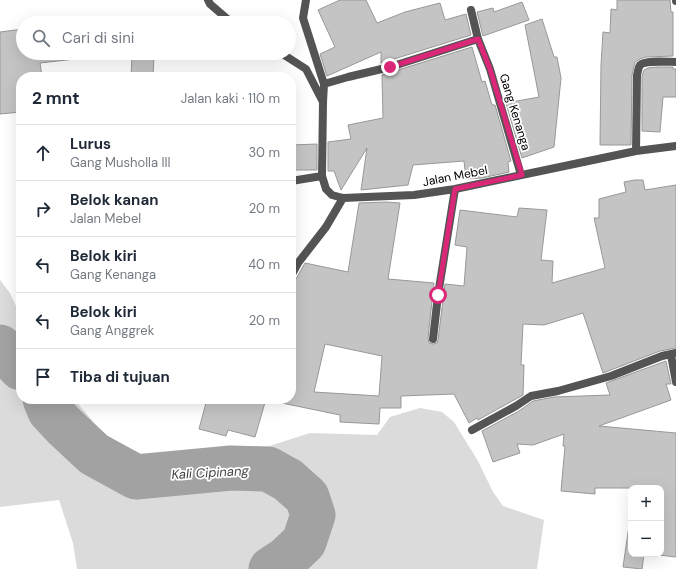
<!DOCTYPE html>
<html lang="id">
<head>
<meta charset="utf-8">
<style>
  body { margin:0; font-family:"DM Sans",sans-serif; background:#f2f2f3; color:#1f2937 }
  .controls { position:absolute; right:12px; bottom:12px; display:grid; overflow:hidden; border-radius:8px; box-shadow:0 4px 16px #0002 }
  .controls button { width:36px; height:36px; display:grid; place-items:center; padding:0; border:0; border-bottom:1px solid #e0e1e3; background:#fff; color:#1f2937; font:20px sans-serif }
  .stop { position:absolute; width:12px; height:12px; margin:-9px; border:3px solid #db2777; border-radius:50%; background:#fff }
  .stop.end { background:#db2777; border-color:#fff; box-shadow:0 1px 4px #0008 }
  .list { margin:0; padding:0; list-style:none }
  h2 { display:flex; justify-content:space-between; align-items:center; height:52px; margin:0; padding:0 16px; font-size:17px }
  h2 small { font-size:13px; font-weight:400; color:#747a83 }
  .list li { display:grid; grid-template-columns:26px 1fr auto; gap:12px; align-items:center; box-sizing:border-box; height:56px; padding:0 16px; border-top:1px solid #e0e1e3 }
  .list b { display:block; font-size:15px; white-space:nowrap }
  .list p { margin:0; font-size:13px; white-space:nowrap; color:#747a83 }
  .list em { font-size:13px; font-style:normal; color:#747a83 }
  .icon { flex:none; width:22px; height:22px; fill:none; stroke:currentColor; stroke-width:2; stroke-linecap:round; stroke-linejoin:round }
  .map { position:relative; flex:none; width:676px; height:569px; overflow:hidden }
  .search { position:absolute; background:#fff; box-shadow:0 4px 16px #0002; left:16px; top:16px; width:280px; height:44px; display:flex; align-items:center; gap:10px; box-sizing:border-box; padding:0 14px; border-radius:22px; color:#747a83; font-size:15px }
  .panel { position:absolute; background:#fff; box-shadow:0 4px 16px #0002; left:16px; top:72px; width:280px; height:332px; border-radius:16px }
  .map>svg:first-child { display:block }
</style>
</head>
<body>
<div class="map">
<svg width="676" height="569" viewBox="0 0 676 569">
  <rect width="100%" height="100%" fill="#fff"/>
  <path fill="#dbdbdb" d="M 0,280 L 10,293 L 21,317 L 21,399 L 74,399 L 117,450 L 155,458 L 191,453 L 257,450 L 310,433 L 377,435 L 390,417 L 420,408 L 442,412 L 454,422 L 478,461 L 493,492 L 503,506 L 544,520 L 537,569 L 77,569 L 73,543 L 59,500 L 0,507 Z"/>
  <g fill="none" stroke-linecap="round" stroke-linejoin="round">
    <path stroke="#a2a2a2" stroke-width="45" d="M 0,347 L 21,368
      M 45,399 L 50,411 L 64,426 L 94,454 L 136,477 L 231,468 L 268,469 L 288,480 L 307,497 L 313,515 L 304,542 L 285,560 L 271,569"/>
  </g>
  <path fill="#c4c4c4" stroke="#989898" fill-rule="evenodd" d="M 340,0 L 366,0 L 377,23 L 405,12 L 440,3 L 445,20 L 466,14 L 471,35 L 381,63 L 381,52 L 327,76 L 320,54 L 335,47 L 318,10 Z
    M 617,0 L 670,0 L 671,12 L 673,12 L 673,56 L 646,57 L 640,59 L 635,62 L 632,75 L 631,145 L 600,145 L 601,65 L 603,32 L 610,33 L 611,9 L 617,10 Z
    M 522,2 L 529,20 L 483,36 L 477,12 L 493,8 L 494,12 Z
    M 542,19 L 554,57 L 557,57 L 561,78 L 554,147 L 522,158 L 506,103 L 539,97 L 525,25 Z
    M 23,29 L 23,53 L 83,53 L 84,58 L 40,63 L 42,77 L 21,77 L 21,112 L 0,114 L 0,32 Z
    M 472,47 L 482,82 L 485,81 L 492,105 L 495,105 L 511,161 L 508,162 L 509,172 L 482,178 L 466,179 L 464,161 L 413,165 L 408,185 L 361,190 L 367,148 L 341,190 L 334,171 L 328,171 L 328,142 L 351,139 L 348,125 L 383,118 L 382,75 Z
    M 132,55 L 154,56 L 153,77 L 131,77 Z
    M 657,67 L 673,67 L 673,69 L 676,69 L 676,97 L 663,97 L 660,132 L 642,131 L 642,76 L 644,70 L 648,68 Z
    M 317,144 L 317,170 L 291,170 L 291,145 Z
    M 635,180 L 643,180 L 645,190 L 676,185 L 676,348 L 660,351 L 603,373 L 583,313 L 544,325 L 523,324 L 521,365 L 524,365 L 523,395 L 478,420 L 477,418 L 469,423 L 454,394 L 401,396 L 401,408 L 380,408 L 379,424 L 340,422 L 340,415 L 277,402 L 278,399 L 291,399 L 291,281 L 296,279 L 305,263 L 348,272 L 359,203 L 386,202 L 400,203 L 388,279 L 434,283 L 428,338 L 429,343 L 433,344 L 437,343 L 438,340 L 445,284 L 464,286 L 467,247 L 455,245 L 460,210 L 517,217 L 519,208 L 547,210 L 541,260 L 553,261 L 552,283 L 605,268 L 594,218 L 599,218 L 599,199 L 626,192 L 624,182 ZM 325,344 L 382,356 L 379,396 L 314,392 Z
    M 666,361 L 671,384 L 666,384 L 671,400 L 599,426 L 676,433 L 676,557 L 650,554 L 661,554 L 661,488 L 595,488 L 595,494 L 561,491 L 565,446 L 563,446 L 564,434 L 533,445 L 517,444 L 520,453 L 493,462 L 482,431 L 519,411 L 533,401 L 554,397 L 610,395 L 606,383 Z
    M 207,399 L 266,399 L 255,437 L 228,430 L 226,436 L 199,429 Z
    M 631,512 L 631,554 L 644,554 L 642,569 L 623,567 Z"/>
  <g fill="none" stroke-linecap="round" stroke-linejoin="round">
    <path stroke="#545454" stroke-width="8" d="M 208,0 L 210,4 L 232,23
      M 281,53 L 306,69 L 323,102"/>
    <path stroke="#545454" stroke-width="8" d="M 306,0 L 303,18 L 324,84 L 323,102 L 322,176 L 326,189 L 332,195 L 343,198 L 414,195 L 455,189 L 636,151 L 676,146
      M 676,0 L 676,1
      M 471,10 L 478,39 L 490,69 L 521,175
      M 324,84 L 348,77 L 390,67 L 478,39
      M 636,151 L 637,75 C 638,72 638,68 640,65 C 645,60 668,62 676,62
      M 291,181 L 322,176
      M 291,276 L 298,263 L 326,227 L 343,198
      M 433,339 L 438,295 L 455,189
      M 671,355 L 676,382
      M 472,430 L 516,406 L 531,396 L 558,391 L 611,376 L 662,356 L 676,353"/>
  </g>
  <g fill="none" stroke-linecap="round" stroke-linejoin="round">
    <path stroke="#db2777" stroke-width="5" d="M 390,67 L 478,39 L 490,69 L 522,175 L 455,189 L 438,295"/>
  </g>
  <g text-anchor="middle" stroke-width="3.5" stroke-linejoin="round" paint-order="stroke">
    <g font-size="12" fill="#000" stroke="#fff">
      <text transform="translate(515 112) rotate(73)" y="4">Gang Kenanga</text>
      <text transform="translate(455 176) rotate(-11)" y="4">Jalan Mebel</text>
    </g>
    <g font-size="13" font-style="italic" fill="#434343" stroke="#fff">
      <text transform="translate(210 472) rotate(-3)" y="5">Kali Cipinang</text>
    </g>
  </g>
</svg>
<div class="controls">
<button>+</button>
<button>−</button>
</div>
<div class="stop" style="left:438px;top:295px"></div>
<div class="stop end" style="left:390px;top:67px"></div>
<div class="search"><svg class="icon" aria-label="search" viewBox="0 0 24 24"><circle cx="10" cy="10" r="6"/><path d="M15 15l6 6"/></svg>Cari di sini</div>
<section class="panel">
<h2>2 mnt<small>Jalan kaki · 110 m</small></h2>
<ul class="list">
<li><svg class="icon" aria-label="ahead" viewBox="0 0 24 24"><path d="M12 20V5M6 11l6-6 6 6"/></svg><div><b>Lurus</b><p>Gang Musholla III</p></div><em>30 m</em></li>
<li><svg class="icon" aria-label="right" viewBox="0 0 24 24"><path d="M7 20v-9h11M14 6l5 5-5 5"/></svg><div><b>Belok kanan</b><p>Jalan Mebel</p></div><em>20 m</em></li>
<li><svg class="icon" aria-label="left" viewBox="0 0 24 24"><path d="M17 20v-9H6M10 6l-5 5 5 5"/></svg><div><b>Belok kiri</b><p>Gang Kenanga</p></div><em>40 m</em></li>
<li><svg class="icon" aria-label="left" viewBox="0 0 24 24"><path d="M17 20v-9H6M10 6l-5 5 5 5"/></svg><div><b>Belok kiri</b><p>Gang Anggrek</p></div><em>20 m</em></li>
<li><svg class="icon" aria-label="arrive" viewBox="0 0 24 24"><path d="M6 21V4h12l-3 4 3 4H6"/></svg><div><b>Tiba di tujuan</b></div></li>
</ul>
</section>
</div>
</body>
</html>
